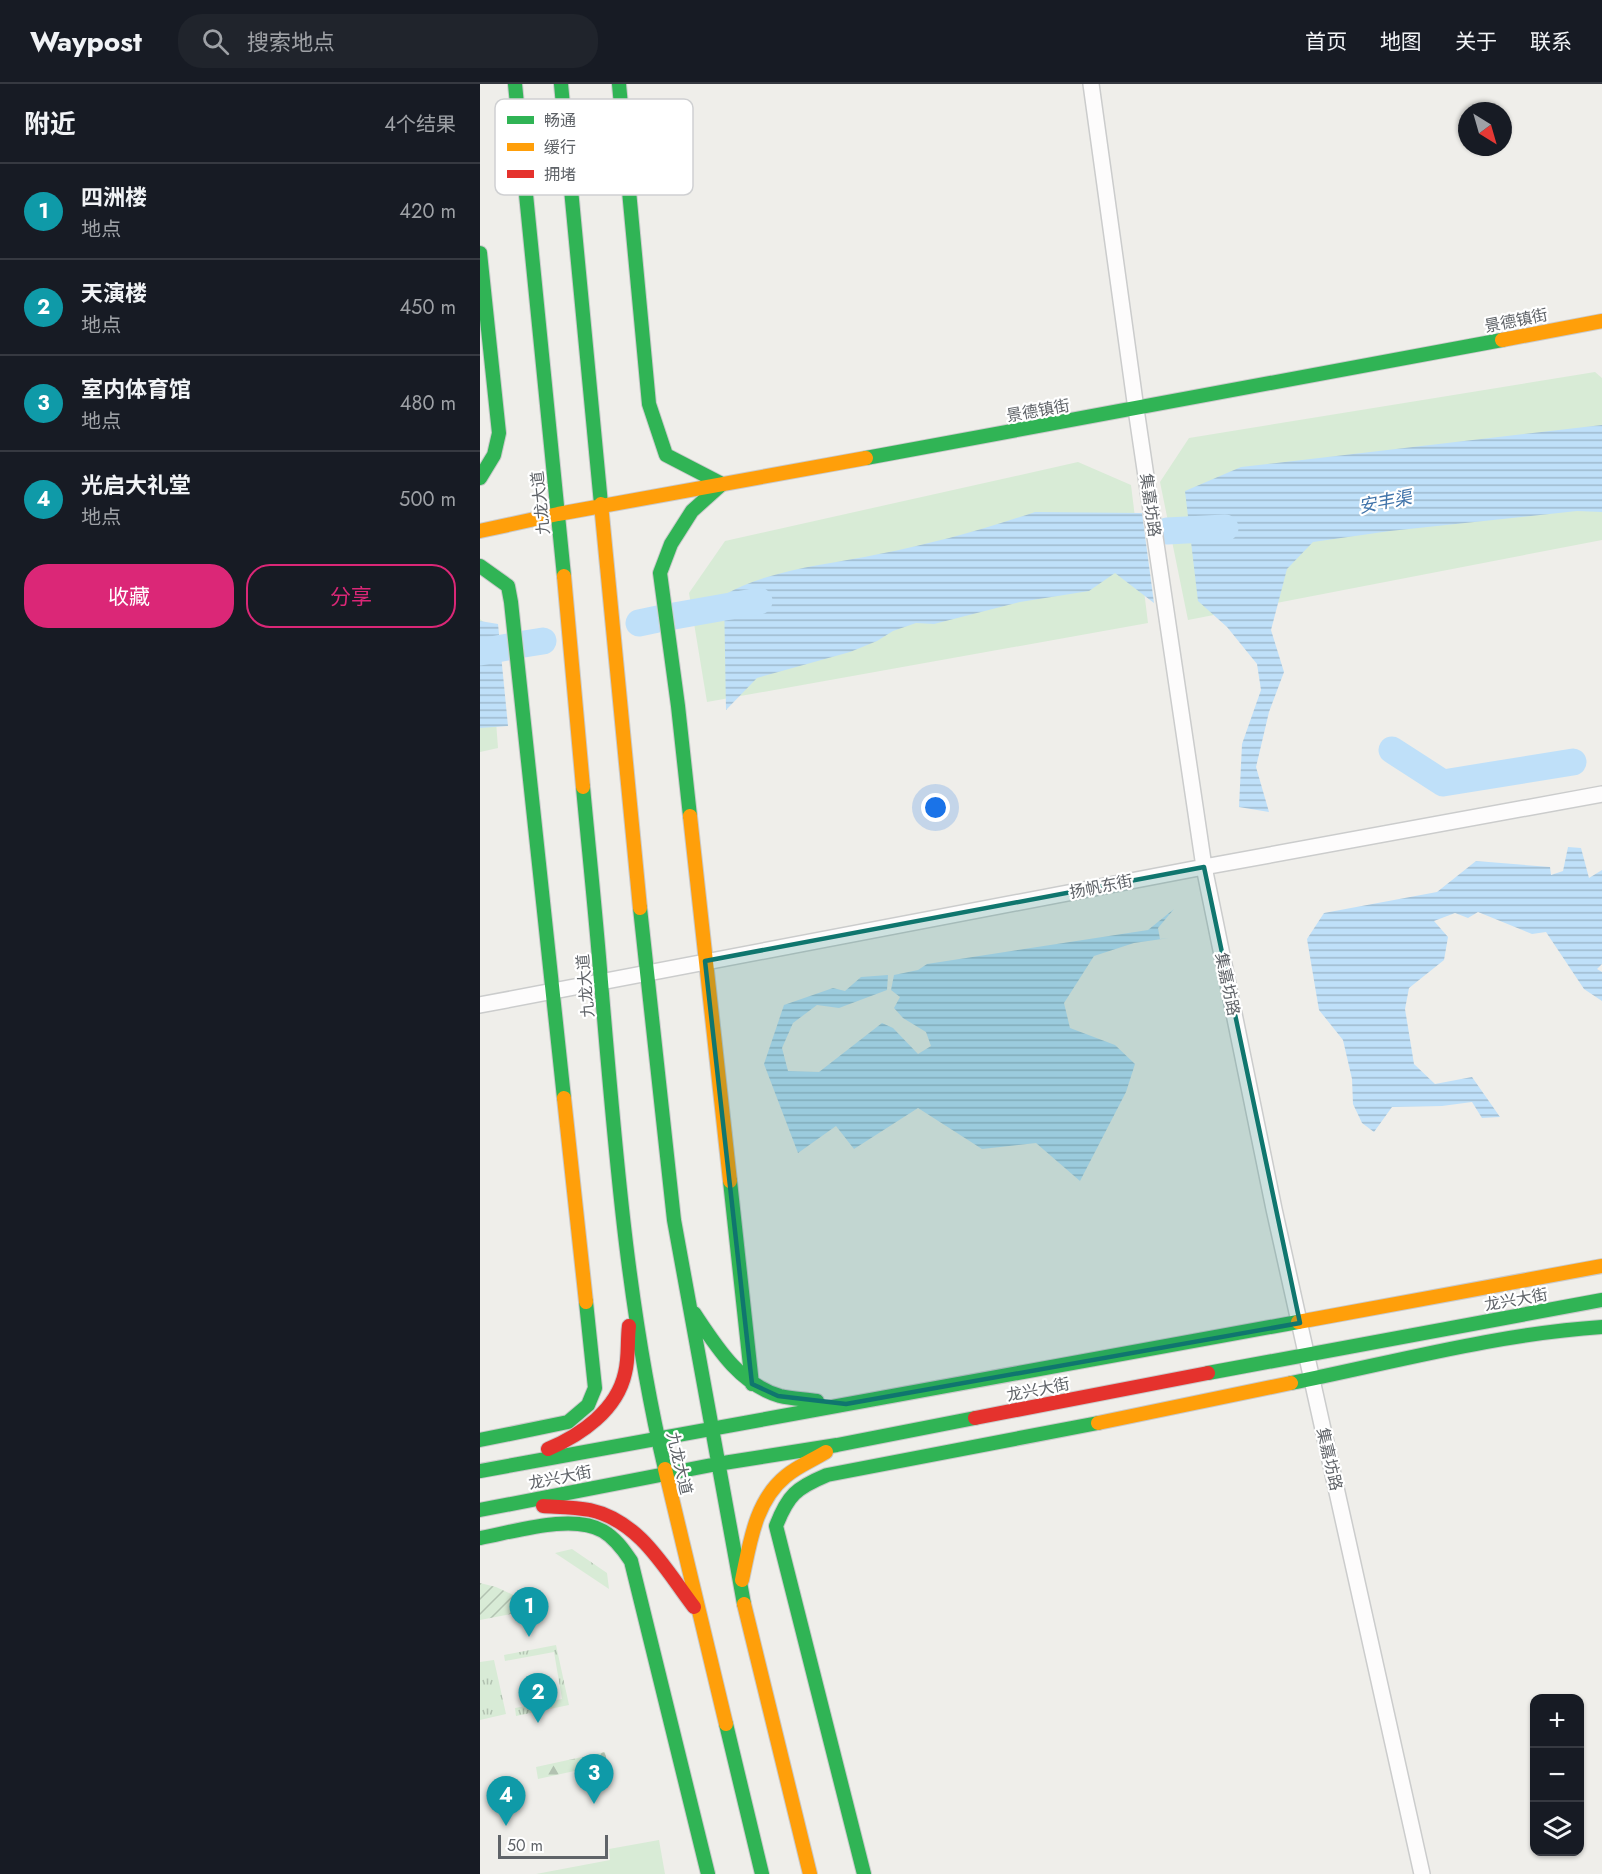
<!DOCTYPE html>
<html lang="zh">
<head>
<meta charset="utf-8">
<style>
  body { margin:0; font-family:Jost,"Noto Sans SC",sans-serif; background:#20242c; color:#f1f3f6 }
  .controls { position:absolute; right:18px; bottom:18px; display:grid; overflow:hidden; border-radius:12px; box-shadow:0 2px 4px #0004 }
  .controls button { width:54px; height:54px; display:grid; place-items:center; padding:0; border:0; border-bottom:2px solid #363941; background:#171b24; color:#f1f3f6; font:30px sans-serif }
  .compass { position:absolute; left:978px; top:18px; width:54px; height:54px; border-radius:50%; background:#171b24; box-shadow:0 2px 4px #0004; rotate:143deg }
  .scale { position:absolute; left:18px; bottom:15px; width:110px; box-sizing:border-box; padding-left:6px; border:3px solid #5f6368; border-top:0; font-size:16px; line-height:21px; white-space:nowrap; color:#5f6368; -webkit-text-stroke:4px #fff; paint-order:stroke }
  .you { position:absolute; left:456px; top:724px; width:21px; height:21px; margin:-15px; border:4px solid #fff; border-radius:50%; background:#1a73e8; box-shadow:0 0 0 9px #1a73e833 }
  .badge { display:grid; place-items:center; width:39px; height:39px; border-radius:50%; background:#db2777; color:#fff; font-size:20px; font-weight:700 }
  .pin { position:absolute; translate:-50% -50px; filter:drop-shadow(0 2px 3px #0008) }
  .pin::after { content:''; position:absolute; top:32px; width:21px; height:18px; background:inherit; clip-path:polygon(0 0,100% 0,50% 100%) }
  .list { margin:0; padding:0; list-style:none }
  h2 { display:flex; justify-content:space-between; align-items:center; height:78px; margin:0; padding:0 24px; font-size:26px }
  h2 small { font-size:20px; font-weight:400; color:#9ea1a6 }
  .list li { display:grid; grid-template-columns:39px 1fr auto; gap:18px; align-items:center; box-sizing:border-box; height:96px; padding:0 24px; border-top:2px solid #363941 }
  .list b { display:block; font-size:22px; white-space:nowrap }
  .list p { margin:0; font-size:20px; white-space:nowrap; color:#9ea1a6 }
  .list em { font-size:20px; font-style:normal; color:#9ea1a6 }
  .actions { display:flex; gap:12px; padding:18px 24px }
  .actions a { flex:1; padding:14px 0; border:2px solid #db2777; border-radius:24px; text-align:center; font-size:21px; color:#db2777 }
  .actions .main { background:#db2777; color:#fff }
  .icon { flex:none; width:33px; height:33px; fill:none; stroke:currentColor; stroke-width:2; stroke-linecap:round; stroke-linejoin:round }
  .map { position:relative; flex:none; width:1122px; height:1790px; overflow:hidden }
  header { display:flex; align-items:center; gap:36px; box-sizing:border-box; height:84px; padding:0 30px; background:#171b24; border-bottom:2px solid #363941 }
  header strong { font-size:28px }
  nav { display:flex; gap:33px; margin-inline-start:auto; font-size:21px }
  .search { width:420px; height:54px; background:#20242c; display:flex; align-items:center; gap:15px; box-sizing:border-box; padding:0 21px; border-radius:24px; color:#9ea1a6; font-size:22px }
  main { display:flex }
  aside { flex:1; background:#171b24 }
  .map>svg:first-child { display:block }
</style>
</head>
<body>
<header>
<strong>Waypost</strong>
<div class="search"><svg class="icon" aria-label="search" viewBox="0 0 24 24"><circle cx="10" cy="10" r="6"/><path d="M15 15l6 6"/></svg>搜索地点</div>
<nav><a>首页</a><a>地图</a><a>关于</a><a>联系</a></nav>
</header>
<main>
<aside>
<h2>附近<small>4个结果</small></h2>
<ul class="list">
<li><span class="badge" style="background:#0f9aa8">1</span><div><b>四洲楼</b><p>地点</p></div><em>420 m</em></li>
<li><span class="badge" style="background:#0f9aa8">2</span><div><b>天演楼</b><p>地点</p></div><em>450 m</em></li>
<li><span class="badge" style="background:#0f9aa8">3</span><div><b>室内体育馆</b><p>地点</p></div><em>480 m</em></li>
<li><span class="badge" style="background:#0f9aa8">4</span><div><b>光启大礼堂</b><p>地点</p></div><em>500 m</em></li>
</ul>
<div class="actions"><a class="main">收藏</a><a>分享</a></div>
</aside>
<div class="map">
<svg width="1122" height="1790" viewBox="0 0 1122 1790">
  <defs>
    <pattern id="grass-tufts" width="24" height="20" patternUnits="userSpaceOnUse" patternTransform="scale(1.5)"><rect width="24" height="20" fill="#d8ebd6"/><path d="M3 7l-1-3M5 7V3M7 7l1-3M15 17l-1-3M17 17v-4M19 17l1-3" fill="none" stroke="#b2c2b1"/></pattern>
    <pattern id="forest-firs" width="22" height="20" patternUnits="userSpaceOnUse" patternTransform="scale(1.5)"><rect width="22" height="20" fill="#d8ebd6"/><path d="M5 1l3.5 6h-7zM16 11l3.5 6h-7z" fill="#b2c2b1"/></pattern>
    <pattern id="garden-furrows" width="10" height="10" patternUnits="userSpaceOnUse" patternTransform="scale(1.5)"><rect width="10" height="10" fill="#d8ebd6"/><path d="M-1 1l2-2M0 10L10 0M9 11l2-2" fill="none" stroke="#b2c2b1"/></pattern>
    <pattern id="water-rules" width="6" height="5" patternUnits="userSpaceOnUse" patternTransform="scale(1.5)"><rect width="6" height="5" fill="#bfe0f9"/><path d="M0 2.5h6" fill="none" stroke="#9eb9cd"/></pattern>
  </defs>
  <rect width="100%" height="100%" fill="#efeeea"/>
  <path fill="url(#grass-tufts)" d="M 92,1465 L 127,1489 L 129,1505 L 75,1469 Z
    M 76,1561 L 89,1621 L 36,1632 L 35,1624 L 82,1615 L 74,1568 L 25,1577 L 24,1571 Z
    M 14,1576 L 26,1630 L 0,1636 L 0,1578 Z"/>
  <path fill="url(#forest-firs)" d="M 125,1668 L 129,1687 L 101,1692 L 99,1686 L 58,1695 L 56,1683 Z"/>
  <path fill="#d8ebd6" d="M 1115,288 L 1122,294 L 1122,456 L 708,536 L 680,398 L 709,354 Z
    M 598,378 L 651,401 L 668,539 L 227,618 L 209,509 L 245,457 Z
    M 0,535 L 9,543 L 18,664 L 0,668 Z
    M 179,1756 L 185,1790 L 56,1790 L 130,1776 L 129,1765 Z"/>
  <path fill="url(#garden-furrows)" d="M 0,1499 L 16,1503 L 62,1524 L 0,1536 Z"/>
  <path fill="url(#water-rules)" d="M 1122,341 L 1122,428 L 1097,427 L 910,447 L 833,458 L 807,485 L 791,546 L 804,588 L 789,628 L 776,683 L 789,728 L 759,723 L 762,660 L 781,606 L 777,580 L 747,543 L 718,517 L 705,407 L 761,383 Z
    M 555,428 L 662,429 L 674,519 L 635,489 L 609,507 L 540,518 L 454,540 L 436,539 L 413,547 L 397,557 L 370,568 L 277,594 L 246,626 L 244,511 C 290,485 347,481 399,470 C 452,460 504,445 555,428 Z
    M 0,537 L 18,540 L 28,642 L 0,644 Z
    M 1088,763 L 1101,764 L 1109,794 L 1122,786 L 1122,880 L 1117,885 L 1122,888 L 1122,917 L 1104,905 L 1066,848 L 1052,850 L 998,828 L 988,834 L 975,829 L 954,837 L 968,853 L 964,876 L 929,904 L 925,925 L 934,980 L 955,1000 L 992,993 L 1020,1033 L 1002,1034 L 992,1018 L 962,1022 L 912,1023 L 894,1048 L 882,1039 L 873,1020 L 872,995 L 863,956 L 839,926 L 827,855 L 844,829 L 957,808 L 996,777 L 1070,783 L 1071,791 L 1083,787 Z
    M 694,825 L 678,844 L 680,855 L 689,854 L 654,859 L 614,872 L 584,919 L 590,944 L 635,961 L 655,980 L 646,1008 L 600,1097 L 556,1059 L 502,1065 L 438,1024 L 374,1065 L 356,1042 L 318,1069 L 284,980 L 304,921 L 353,904 L 365,907 L 381,893 L 408,891 L 407,906 L 359,924 L 337,921 L 313,939 L 302,964 L 308,987 L 339,988 L 402,939 L 413,944 L 438,970 L 451,962 L 446,948 L 423,934 L 414,924 L 420,913 L 411,906 L 414,891 L 438,886 L 447,880 L 668,846 Z"/>
  <g fill="none" stroke-linecap="round" stroke-linejoin="round">
    <path stroke="#bfe0f9" stroke-width="27" d="M 687,447 L 745,444
      M 194,532 L 279,517
      M 159,539 L 178,535
      M 44,560 L 63,557
      M 0,568 L 28,563
      M 912,666 L 963,699 L 1093,678"/>
    <defs>
      <path id="street" d="M 611,0 L 656,325 L 724,783 L 794,1125 L 942,1790
        M 0,921 L 724,783 L 1122,710"/>
      <path id="fast" d="M 35,0 L 84,492
        M 81,0 L 121,420
        M 139,0 L 169,320 L 186,371 L 242,400 L 212,427 L 191,460 L 180,489 L 198,622 L 210,732
        M 0,169 L 19,349 L 14,371 L 0,394
        M 386,374 L 1022,256
        M 0,482 L 28,502 L 31,518 L 84,1014
        M 103,703 C 109,768 116,833 121,898 C 135,1061 147,1225 185,1385
        M 160,824 L 194,1136 L 264,1520
        M 250,1097 L 272,1300
        M 214,1229 C 236,1262 259,1300 300,1312 C 312,1315 325,1315 337,1317
        M 728,1289 L 1122,1216
        M 811,1299 C 915,1278 1016,1250 1122,1243
        M 0,1356 L 88,1338 L 108,1321 L 115,1304 L 106,1218
        M 0,1387 L 818,1238
        M 0,1426 L 237,1380 L 357,1361 L 495,1334
        M 0,1454 C 34,1448 92,1429 123,1447 C 135,1454 143,1465 151,1477 L 228,1790
        M 246,1640 L 282,1790
        M 384,1790 L 296,1442 C 308,1411 316,1404 347,1391 L 618,1339"/>
      <path id="slow" d="M 1022,256 L 1122,237
        M 121,420 L 160,824
        M 0,447 L 78,430 L 386,374
        M 84,492 L 103,703
        M 210,732 L 250,1097
        M 84,1014 L 106,1218
        M 818,1238 L 1122,1182
        M 618,1339 L 811,1299
        M 185,1385 L 246,1640
        M 262,1496 C 270,1459 275,1417 306,1392 C 318,1382 333,1376 346,1368
        M 264,1520 L 330,1790"/>
      <path id="jam" d="M 495,1334 L 728,1289
        M 68,1365 C 101,1351 137,1326 145,1289 C 149,1274 147,1257 149,1242
        M 63,1422 C 78,1423 95,1423 110,1426 C 160,1437 185,1485 214,1523"/>
    </defs>
    <use href="#street" stroke="#cbcccc" stroke-width="18"/>
    <use href="#fast" stroke="#cacacb" stroke-width="16"/>
    <use href="#slow" stroke="#cacacb" stroke-width="16"/>
    <use href="#jam" stroke="#cacacb" stroke-width="16"/>
    <use href="#street" stroke="#fdfcfc" stroke-width="15"/>
    <use href="#fast" stroke="#30b455" stroke-width="14"/>
    <use href="#slow" stroke="#ff9f0a" stroke-width="14"/>
    <use href="#jam" stroke="#e5322d" stroke-width="14"/>
  </g>
  <path fill="#0f766e" fill-opacity="0.2" stroke="#0f766e" stroke-width="4.5" stroke-linejoin="round" d="M 724,783 L 820,1239 L 366,1320 L 298,1312 L 272,1300 L 225,877 Z"/>
  <g text-anchor="middle" stroke-width="4.5" stroke-linejoin="round" paint-order="stroke">
    <g font-size="16" fill="#5f6368" stroke="#fff">
      <text transform="translate(1036 236) rotate(-11)" y="6">景德镇街</text>
      <text transform="translate(558 326) rotate(-10)" y="6">景德镇街</text>
      <text transform="translate(60 419) rotate(-96)" y="6">九龙大道</text>
      <text transform="translate(671 421) rotate(82)" y="6">集嘉坊路</text>
      <text transform="translate(621 802) rotate(-11)" y="6">扬帆东街</text>
      <text transform="translate(748 900) rotate(78)" y="6">集嘉坊路</text>
      <text transform="translate(105 902) rotate(-95)" y="6">九龙大道</text>
      <text transform="translate(1036 1215) rotate(-10)" y="6">龙兴大街</text>
      <text transform="translate(558 1305) rotate(-11)" y="6">龙兴大街</text>
      <text transform="translate(850 1375) rotate(77)" y="6">集嘉坊路</text>
      <text transform="translate(200 1379) rotate(77)" y="6">九龙大道</text>
      <text transform="translate(80 1393) rotate(-11)" y="6">龙兴大街</text>
    </g>
    <g font-size="18" font-style="italic" fill="#4174aa" stroke="#fff">
      <text transform="translate(905 418) rotate(-11)" y="6">安丰渠</text>
    </g>
  </g>
  <rect x="15" y="15" width="198" height="96" rx="9" fill="#fff" stroke="#cfd0d2" stroke-width="1.5"/>
  <rect x="27" y="32" width="27" height="8" fill="#30b455"/>
  <rect x="27" y="59" width="27" height="8" fill="#ff9f0a"/>
  <rect x="27" y="86" width="27" height="8" fill="#e5322d"/>
  <g font-size="16" fill="#5f6368">
    <text x="64" y="42">畅通</text>
    <text x="64" y="69">缓行</text>
    <text x="64" y="96">拥堵</text>
  </g>
</svg>
<div class="controls">
<button>+</button>
<button>−</button>
<button><svg class="icon" aria-label="layers" viewBox="0 0 24 24"><path d="M12 4l9 5-9 5-9-5zM3 14l9 5 9-5"/></svg></button>
</div>
<svg class="compass" viewBox="-18 -18 36 36"><path d="M0-13l5 13h-10z" fill="#e53935"/><path d="M0 13l5-13h-10z" fill="#9ea1a6"/></svg>
<div class="scale">50 m</div>
<div class="you"></div>
<div class="pin badge" style="left:49px;top:1553px;background:#0f9aa8">1</div>
<div class="pin badge" style="left:58px;top:1639px;background:#0f9aa8">2</div>
<div class="pin badge" style="left:114px;top:1720px;background:#0f9aa8">3</div>
<div class="pin badge" style="left:26px;top:1742px;background:#0f9aa8">4</div>
</div>
</main>
</body>
</html>
